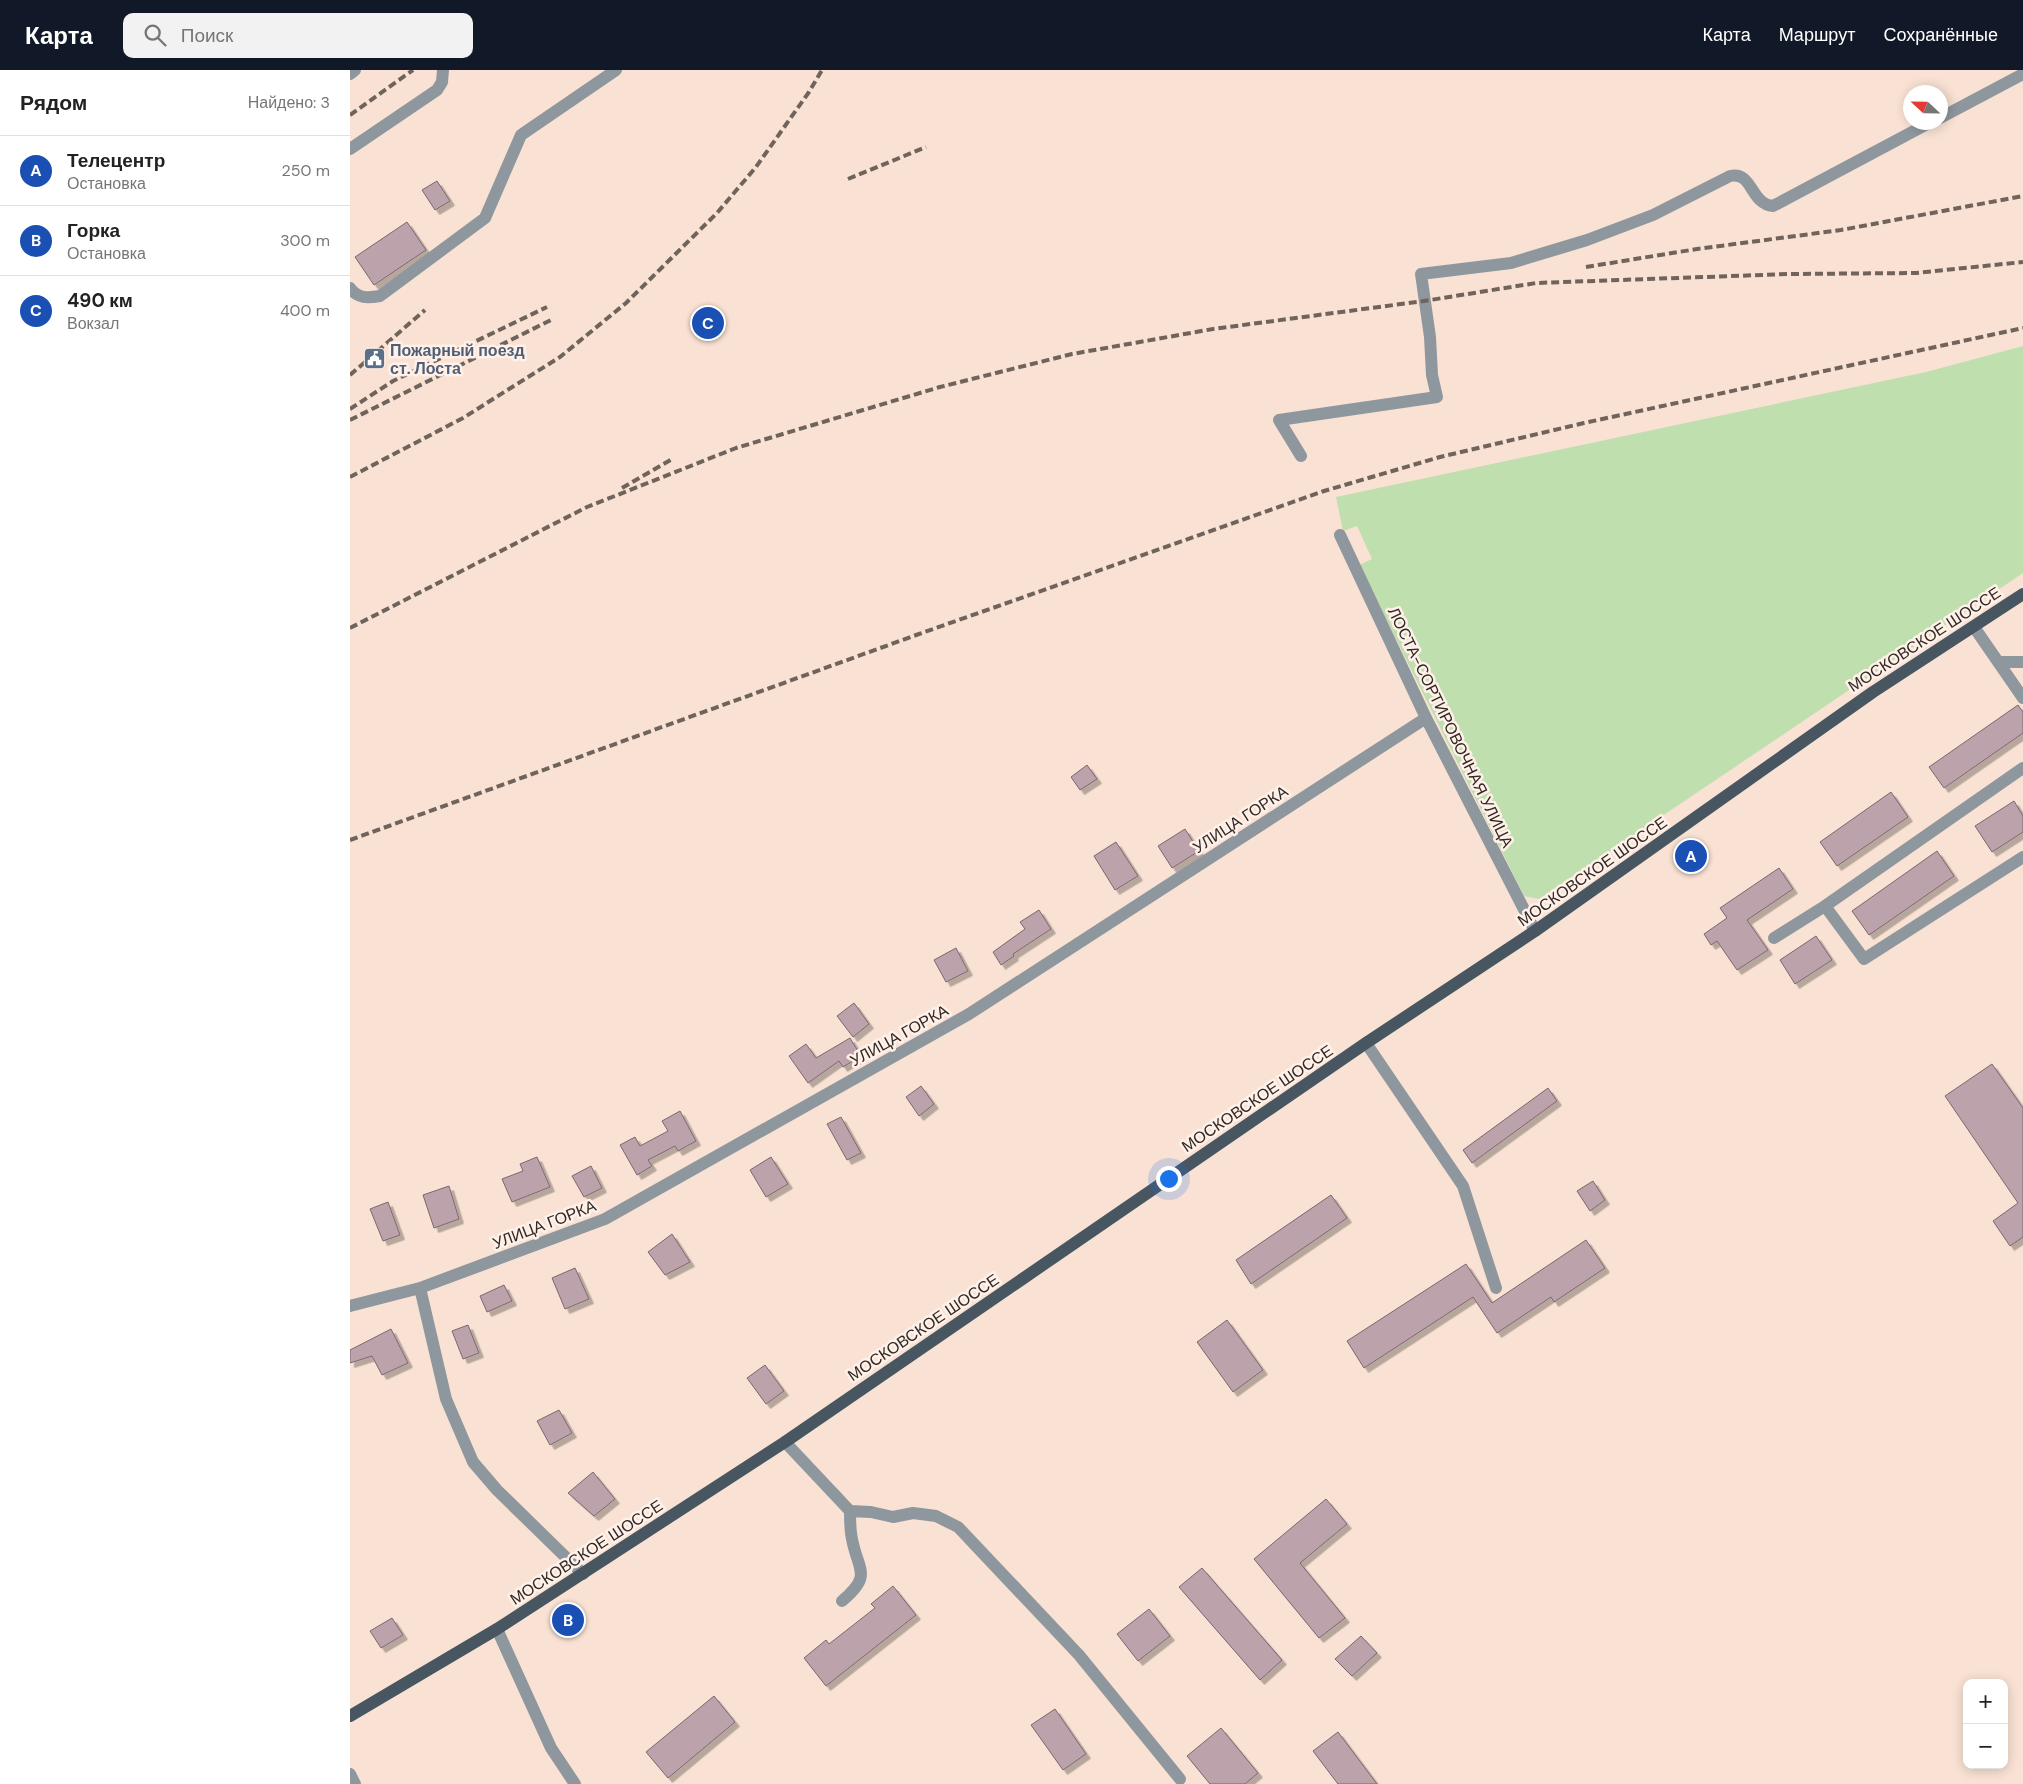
<!DOCTYPE html>
<html lang="ru">
<head>
<meta charset="utf-8">
<style>
  body { margin:0; font-family:"DM Sans",sans-serif; background:#f2f2f2; color:#222 }
  .controls { position:absolute; right:15px; bottom:15px; display:grid; overflow:hidden; border-radius:10px; box-shadow:0 2px 12px #0003 }
  .controls button { width:45px; height:45px; display:grid; place-items:center; padding:0; border:0; border-bottom:1px solid #e0e0e0; background:#fff; color:#222; font:25px sans-serif }
  .compass { position:absolute; left:1553px; top:15px; width:45px; height:45px; border-radius:50%; background:#fff; box-shadow:0 2px 12px #0003; rotate:292deg }
  .you { position:absolute; left:818px; top:1108px; width:18px; height:18px; margin:-12px; border:4px solid #fff; border-radius:50%; background:#1a73e8; box-shadow:0 0 0 8px #1a73e833 }
  .badge { display:grid; place-items:center; width:32px; height:32px; border-radius:50%; background:#111827; color:#fff; font-size:16px; font-weight:700 }
  .pin { position:absolute; translate:-50% -50%; border:2px solid #fff; box-shadow:0 1px 5px #0006 }
  .list { margin:0; padding:0; list-style:none }
  h2 { display:flex; justify-content:space-between; align-items:center; height:65px; margin:0; padding:0 20px; font-size:21px }
  h2 small { font-size:16px; font-weight:400; color:#767676 }
  .list li { display:grid; grid-template-columns:32px 1fr auto; gap:15px; align-items:center; box-sizing:border-box; height:70px; padding:0 20px; border-top:1px solid #e0e0e0 }
  .list b { display:block; font-size:19px; white-space:nowrap }
  .list p { margin:0; font-size:16px; white-space:nowrap; color:#767676 }
  .list em { font-size:16px; font-style:normal; color:#767676 }
  .icon { flex:none; width:28px; height:28px; fill:none; stroke:currentColor; stroke-width:2; stroke-linecap:round; stroke-linejoin:round }
  .map { position:relative; flex:none; width:1673px; height:1714px; overflow:hidden }
  header { display:flex; align-items:center; gap:30px; box-sizing:border-box; height:70px; padding:0 25px; background:#111827; color:#fff }
  header strong { font-size:24px }
  nav { display:flex; gap:28px; margin-inline-start:auto; font-size:18px }
  .search { width:350px; height:45px; background:#f2f2f2; display:flex; align-items:center; gap:12px; box-sizing:border-box; padding:0 18px; border-radius:10px; color:#767676; font-size:19px }
  main { display:flex }
  aside { flex:1; background:#fff }
  .map>svg:first-child { display:block }
</style>
</head>
<body>
<header>
<strong>Карта</strong>
<div class="search"><svg class="icon" aria-label="search" viewBox="0 0 24 24"><circle cx="10" cy="10" r="6"/><path d="M15 15l6 6"/></svg>Поиск</div>
<nav><a>Карта</a><a>Маршрут</a><a>Сохранённые</a></nav>
</header>
<main>
<aside>
<h2>Рядом<small>Найдено: 3</small></h2>
<ul class="list">
<li><span class="badge" style="background:#1a4fb4">A</span><div><b>Телецентр</b><p>Остановка</p></div><em>250 m</em></li>
<li><span class="badge" style="background:#1a4fb4">B</span><div><b>Горка</b><p>Остановка</p></div><em>300 m</em></li>
<li><span class="badge" style="background:#1a4fb4">C</span><div><b>490 км</b><p>Вокзал</p></div><em>400 m</em></li>
</ul>
</aside>
<div class="map">
<svg width="1673" height="1714" viewBox="0 0 1673 1714">
  <defs>
    <filter id="shadow"><feDropShadow dx="4.5" dy="4.5" stdDeviation="0" flood-color="#0004"/></filter>
  </defs>
  <rect width="100%" height="100%" fill="#f9e2d4"/>
  <path fill="#bfdfae" d="M 1673,276 L 1673,503 L 1189,829 L 1174,826 L 1009,495 L 1022,489 L 1007,456 L 993,461 L 986,427 L 1576,302 Z"/>
  <path fill="#bba2ab" stroke="#7d666f" filter="url(#shadow)" d="M 87,111 L 100,131 L 85,140 L 72,120 Z
    M 57,152 L 76,180 L 24,215 L 5,187 Z
    M 1668,635 L 1673,642 L 1673,663 L 1594,718 L 1579,697 Z
    M 737,695 L 747,709 L 730,720 L 721,707 Z
    M 1541,722 L 1558,747 L 1487,796 L 1470,772 Z
    M 1664,731 L 1673,746 L 1673,762 L 1642,782 L 1625,756 Z
    M 835,759 L 849,781 L 822,798 L 808,776 Z
    M 766,772 L 788,806 L 765,820 L 744,786 Z
    M 1587,781 L 1604,806 L 1519,865 L 1502,841 Z
    M 1429,798 L 1443,819 L 1397,850 L 1418,880 L 1387,900 L 1367,871 L 1361,875 L 1354,864 L 1377,848 L 1370,838 Z
    M 689,840 L 701,859 L 663,884 L 664,886 L 651,895 L 643,882 L 675,859 L 670,852 Z
    M 1466,866 L 1482,890 L 1445,914 L 1430,890 Z
    M 606,878 L 618,901 L 596,912 L 584,890 Z
    M 504,933 L 519,954 L 503,967 L 487,946 Z
    M 500,968 L 511,986 L 493,997 L 489,991 L 458,1013 L 439,986 L 456,974 L 466,988 Z
    M 1642,994 L 1673,1038 L 1673,1167 L 1660,1176 L 1643,1151 L 1668,1133 L 1595,1026 Z
    M 571,1016 L 584,1034 L 569,1046 L 556,1027 Z
    M 1198,1018 L 1207,1031 L 1122,1093 L 1113,1080 Z
    M 330,1041 L 346,1071 L 328,1081 L 325,1076 L 298,1090 L 302,1096 L 287,1105 L 270,1075 L 285,1067 L 290,1076 L 318,1061 L 312,1051 Z
    M 491,1047 L 511,1083 L 497,1090 L 477,1054 Z
    M 187,1087 L 200,1117 L 162,1132 L 152,1109 L 173,1101 L 170,1094 Z
    M 421,1087 L 438,1114 L 416,1127 L 400,1100 Z
    M 241,1096 L 252,1118 L 234,1127 L 222,1106 Z
    M 1243,1111 L 1255,1130 L 1240,1141 L 1227,1121 Z
    M 99,1116 L 109,1149 L 84,1158 L 73,1125 Z
    M 981,1125 L 997,1148 L 901,1214 L 886,1190 Z
    M 38,1132 L 50,1165 L 33,1171 L 20,1139 Z
    M 322,1164 L 340,1192 L 315,1205 L 298,1182 Z
    M 1236,1170 L 1255,1198 L 1204,1232 L 1201,1227 L 1147,1263 L 1123,1227 L 1014,1298 L 997,1271 L 1116,1194 L 1142,1233 Z
    M 225,1198 L 239,1229 L 215,1239 L 202,1208 Z
    M 154,1215 L 162,1231 L 137,1242 L 130,1226 Z
    M 877,1250 L 913,1300 L 883,1322 L 847,1272 Z
    M 118,1255 L 129,1283 L 113,1289 L 102,1261 Z
    M 41,1259 L 58,1293 L 32,1305 L 22,1286 L 0,1293 L 0,1280 Z
    M 415,1295 L 434,1321 L 416,1334 L 397,1308 Z
    M 209,1340 L 222,1363 L 200,1375 L 187,1351 Z
    M 243,1402 L 265,1429 L 244,1446 L 218,1423 Z
    M 976,1429 L 997,1454 L 950,1493 L 995,1548 L 969,1568 L 904,1489 Z
    M 852,1498 L 932,1590 L 910,1610 L 829,1517 Z
    M 543,1516 L 566,1545 L 476,1616 L 454,1588 L 476,1570 L 479,1574 L 525,1538 L 521,1534 Z
    M 799,1539 L 820,1566 L 788,1591 L 767,1564 Z
    M 42,1548 L 53,1565 L 31,1578 L 20,1561 Z
    M 1011,1566 L 1027,1583 L 1002,1606 L 985,1589 Z
    M 364,1626 L 385,1652 L 318,1708 L 296,1682 Z
    M 705,1639 L 736,1684 L 713,1700 L 681,1655 Z
    M 871,1658 L 908,1703 L 895,1714 L 860,1714 L 837,1686 Z
    M 988,1662 L 1027,1714 L 988,1714 L 963,1681 Z"/>
  <g fill="none" stroke-linecap="round" stroke-linejoin="round">
    <path stroke="#8f979e" stroke-width="12" d="M 0,4 L 5,0
      M 1590,48 L 1673,4
      M 0,79 L 87,20 L 92,12 L 93,0
      M 0,218 C 8,229 18,228 30,226 L 135,148 L 171,65 L 266,0
      M 951,386 L 929,350 L 1087,327 L 1082,305 L 1080,267 L 1071,204 L 1161,193 L 1237,170 L 1303,145 L 1380,106 C 1403,101 1400,134 1423,136 L 1581,52
      M 990,465 L 1076,648 L 1185,861
      M 1624,557 L 1673,628
      M 1649,592 L 1673,592
      M 1673,698 L 1475,836 L 1514,889 L 1673,787
      M 1424,868 L 1475,836
      M 1016,973 L 1113,1116 L 1146,1218
      M 70,1218 L 96,1329 L 123,1392 L 147,1420 L 233,1504
      M 0,1236 L 70,1218 L 255,1149 L 619,944 L 1076,648
      M 435,1372 L 500,1441 L 521,1442 L 543,1447 L 563,1443 L 586,1446 L 608,1457 L 729,1585 L 830,1709
      M 492,1531 C 523,1505 508,1501 502,1469 C 500,1460 500,1450 500,1441
      M 147,1559 L 201,1678 L 225,1714
      M 0,1704 L 5,1714"/>
    <path stroke="#485662" stroke-width="12" d="M 0,1646 L 147,1559 L 435,1372 L 1016,973 L 1185,861 L 1523,622 L 1673,524"/>
    <path stroke="#6f635b" stroke-width="4" stroke-dasharray="8 4" stroke-linecap="butt" d="M 0,45 L 63,0
      M 498,109 L 576,77
      M 1236,197 L 1347,179 L 1491,160 L 1673,126
      M 0,305 L 75,240
      M 0,339 L 43,311 L 197,237
      M 0,350 L 203,249
      M 0,407 L 113,348 L 210,287 L 276,233 L 367,143 L 406,97 L 459,22 L 472,0
      M 272,418 L 324,388
      M 0,558 L 237,437 L 386,378 L 590,317 L 722,284 L 863,259 L 1074,231 L 1186,213 L 1439,204 L 1566,203 L 1673,192
      M 0,770 L 569,564 L 974,421 L 1090,387 L 1234,353 L 1673,258"/>
  </g>
  <defs>
    <symbol id="civic-square" viewBox="-11 -11 22 22"><rect x="-9" y="-9" width="18" height="18" rx="4" fill="#5c6f8a" stroke="#fff1e9"/><path d="M-.6-6.5H3V-4.5H.6V-3L4-1V1h2V6H-6V1h2V-1L-.6-3ZM-1.2 2.5V6h2.4V2.5Z" fill="#fff"/></symbol>
  </defs>
  <g fill-rule="evenodd">
    <use href="#civic-square" x="12" y="276" width="25" height="25"/>
  </g>
  <g text-anchor="middle" stroke-width="5" stroke-linejoin="round" paint-order="stroke">
    <g font-size="16" font-weight="bold" fill="#4e5e75" stroke="#fff1e9" text-anchor="start">
      <text x="40" y="286">Пожарный поезд<tspan x="40" dy="18">ст. Лоста</tspan></text>
    </g>
    <g font-size="16" fill="#312924" stroke="#fff1e9">
      <text transform="translate(1574 569) rotate(-33)" y="6">МОСКОВСКОЕ ШОССЕ</text>
      <text transform="translate(1101 657) rotate(64)" y="6">ЛОСТА-СОРТИРОВОЧНАЯ УЛИЦА</text>
      <text transform="translate(890 749) rotate(-33)" y="6">УЛИЦА ГОРКА</text>
      <text transform="translate(1242 801) rotate(-35)" y="6">МОСКОВСКОЕ ШОССЕ</text>
      <text transform="translate(549 965) rotate(-29)" y="6">УЛИЦА ГОРКА</text>
      <text transform="translate(907 1028) rotate(-34)" y="6">МОСКОВСКОЕ ШОССЕ</text>
      <text transform="translate(194 1154) rotate(-21)" y="6">УЛИЦА ГОРКА</text>
      <text transform="translate(573 1257) rotate(-34)" y="6">МОСКОВСКОЕ ШОССЕ</text>
      <text transform="translate(236 1482) rotate(-33)" y="6">МОСКОВСКОЕ ШОССЕ</text>
    </g>
  </g>
</svg>
<div class="controls">
<button>+</button>
<button>−</button>
</div>
<svg class="compass" viewBox="-18 -18 36 36"><path d="M0-13l5 13h-10z" fill="#e53935"/><path d="M0 13l5-13h-10z" fill="#767676"/></svg>
<div class="you"></div>
<div class="pin badge" style="left:1341px;top:786px;background:#1a4fb4">A</div>
<div class="pin badge" style="left:218px;top:1550px;background:#1a4fb4">B</div>
<div class="pin badge" style="left:358px;top:253px;background:#1a4fb4">C</div>
</div>
</main>
</body>
</html>
